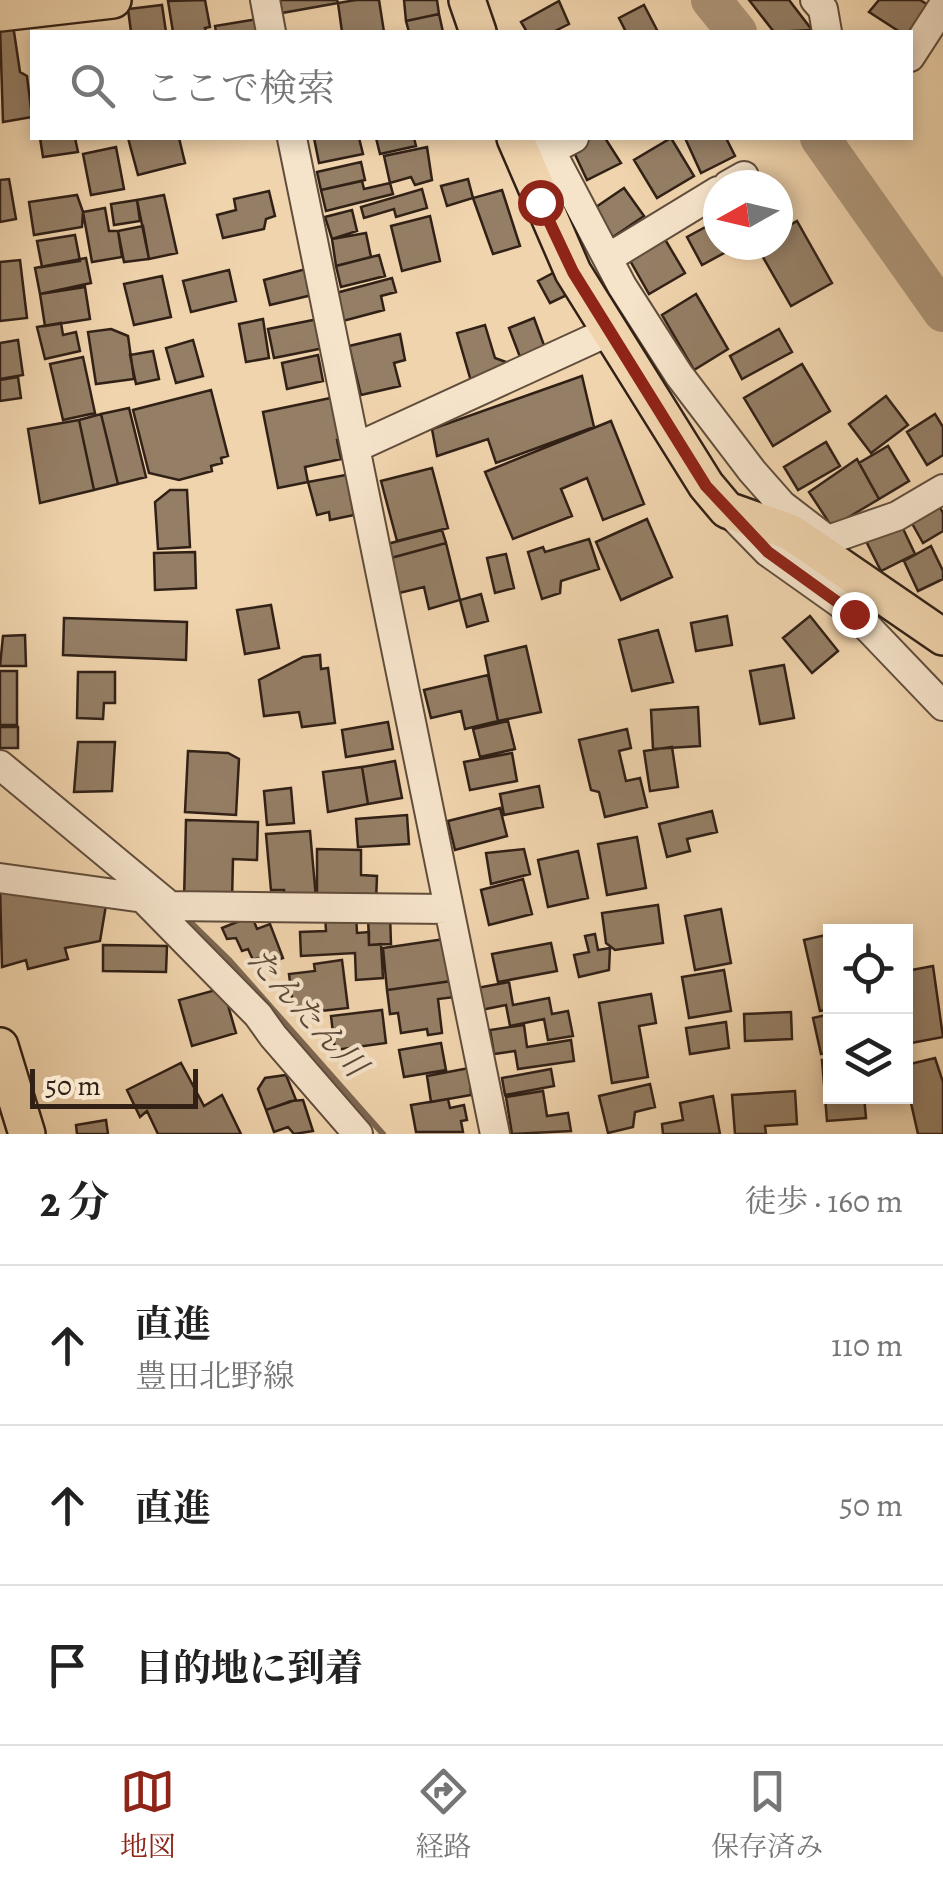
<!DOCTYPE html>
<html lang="ja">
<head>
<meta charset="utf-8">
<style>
  body { margin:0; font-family:Alegreya,"Noto Serif JP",serif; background:#f6f6f6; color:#222 }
  .controls { position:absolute; right:30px; bottom:30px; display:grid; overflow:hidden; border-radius:0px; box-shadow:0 5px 15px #0003 }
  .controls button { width:90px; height:90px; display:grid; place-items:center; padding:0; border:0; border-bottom:2px solid #e0e0e0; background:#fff; color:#222; font:50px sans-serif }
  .compass { position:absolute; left:703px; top:170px; width:90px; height:90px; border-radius:50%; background:#fff; box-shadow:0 5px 15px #0003; rotate:262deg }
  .scale { position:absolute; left:30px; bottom:25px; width:168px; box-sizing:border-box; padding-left:10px; border:5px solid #312016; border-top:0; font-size:28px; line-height:35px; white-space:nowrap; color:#312016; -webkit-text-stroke:8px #f5e3ca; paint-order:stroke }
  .stop { position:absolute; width:30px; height:30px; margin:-22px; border:8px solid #8f2418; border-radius:50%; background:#fff }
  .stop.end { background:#8f2418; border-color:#fff; box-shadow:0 2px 10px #0008 }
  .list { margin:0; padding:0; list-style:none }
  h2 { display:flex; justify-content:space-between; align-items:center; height:130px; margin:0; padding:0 40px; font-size:42px }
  h2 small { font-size:32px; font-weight:400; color:#767676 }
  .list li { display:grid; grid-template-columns:65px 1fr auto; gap:30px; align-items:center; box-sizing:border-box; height:160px; padding:0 40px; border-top:2px solid #e0e0e0 }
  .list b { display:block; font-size:38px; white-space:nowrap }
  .list p { margin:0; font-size:32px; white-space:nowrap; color:#767676 }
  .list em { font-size:32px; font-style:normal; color:#767676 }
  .icon { flex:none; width:55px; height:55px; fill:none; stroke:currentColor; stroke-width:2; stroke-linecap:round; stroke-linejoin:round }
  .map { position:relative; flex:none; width:943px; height:1134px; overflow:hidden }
  .search { position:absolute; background:#fff; box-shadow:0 5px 15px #0003; left:30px; right:30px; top:30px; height:110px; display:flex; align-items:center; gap:25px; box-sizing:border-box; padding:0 35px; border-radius:0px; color:#767676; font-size:38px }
  .sheet { height:610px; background:#fff }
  nav { display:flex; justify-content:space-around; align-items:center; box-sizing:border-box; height:140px; border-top:2px solid #e0e0e0; background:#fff; font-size:28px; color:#767676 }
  nav a { display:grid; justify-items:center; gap:5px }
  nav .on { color:#8f2418 }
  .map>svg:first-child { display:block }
</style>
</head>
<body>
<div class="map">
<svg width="943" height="1134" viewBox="0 0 943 1134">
  <rect width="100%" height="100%" fill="#f0d4ad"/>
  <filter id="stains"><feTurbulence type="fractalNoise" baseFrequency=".002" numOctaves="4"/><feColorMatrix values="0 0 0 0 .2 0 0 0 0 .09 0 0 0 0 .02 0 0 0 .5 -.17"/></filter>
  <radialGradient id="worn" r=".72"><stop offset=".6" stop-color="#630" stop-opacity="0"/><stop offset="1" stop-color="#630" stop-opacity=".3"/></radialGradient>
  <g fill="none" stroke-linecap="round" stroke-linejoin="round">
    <path stroke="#7d6752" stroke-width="6" d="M 185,917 L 230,961 L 383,1134"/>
    <path stroke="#af977a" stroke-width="40" d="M 711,0 L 737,32
      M 820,138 L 943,312"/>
  </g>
  <path fill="#947e65" stroke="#312016" stroke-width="2.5" d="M 205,0 L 210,27 L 205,28 L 206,32 L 173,32 L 168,1 Z
    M 280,0 L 337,0 L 338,3 L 282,13 Z
    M 356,0 L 379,0 L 384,32 L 342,32 L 338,3 Z
    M 404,0 L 437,0 L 439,14 L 406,21 Z
    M 749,0 L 789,0 L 812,30 L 774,32 Z
    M 879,0 L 920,0 L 930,6 L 910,32 L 900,32 L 869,12 Z
    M 559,1 L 569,24 L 553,32 L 527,32 L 521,22 Z
    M 162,5 L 166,32 L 131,32 L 128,9 Z
    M 644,5 L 658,32 L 626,32 L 619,18 Z
    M 439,14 L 443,32 L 409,32 L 406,21 Z
    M 258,19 L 261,32 L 216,32 L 215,26 Z
    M 13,25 L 20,72 L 27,76 L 32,117 L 3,122 L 0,27 Z
    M 40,138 L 75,138 L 78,152 L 43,157 Z
    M 128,138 L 179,138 L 185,163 L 138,175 Z
    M 314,138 L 359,138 L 363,154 L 319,163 Z
    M 376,138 L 414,138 L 416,146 L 380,154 Z
    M 588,138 L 605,138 L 621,163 L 587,180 L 572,148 Z
    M 671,138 L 694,176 L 657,198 L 634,160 Z
    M 685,138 L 726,138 L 735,156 L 701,173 Z
    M 116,147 L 124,189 L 91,195 L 83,154 Z
    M 427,147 L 432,180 L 415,185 L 411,177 L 390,183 L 384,156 Z
    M 361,162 L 365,180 L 321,190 L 317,172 Z
    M 9,179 L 16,219 L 0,222 L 0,180 Z
    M 468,179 L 473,198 L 447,206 L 441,186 Z
    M 362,181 L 364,189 L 390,183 L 393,194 L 326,211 L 321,190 Z
    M 624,188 L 644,216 L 613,237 L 593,209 Z
    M 422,189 L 427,208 L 396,217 L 394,209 L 364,218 L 361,207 Z
    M 502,190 L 520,246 L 493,254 L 473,198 Z
    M 269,191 L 275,216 L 266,219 L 264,229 L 223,238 L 217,215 L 236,210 L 234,199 Z
    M 77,195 L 83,212 L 82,227 L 34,235 L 29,202 Z
    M 164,195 L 177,253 L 149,259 L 137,200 Z
    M 137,200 L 140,221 L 114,225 L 111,204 Z
    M 105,208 L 109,231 L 118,231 L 122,257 L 92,262 L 83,212 Z
    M 352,210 L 357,231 L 332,239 L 325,217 Z
    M 430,216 L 440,261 L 402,271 L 391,226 Z
    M 797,221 L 832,283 L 791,306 L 756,245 L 778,245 L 778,232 Z
    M 711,224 L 718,245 L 722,245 L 726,252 L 702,265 L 687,237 Z
    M 143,226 L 149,259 L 124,262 L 118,231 Z
    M 366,233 L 371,257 L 336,266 L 332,239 Z
    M 75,235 L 80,261 L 42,267 L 37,241 Z
    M 663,236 L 685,273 L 649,294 L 628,257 Z
    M 379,255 L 385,276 L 341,287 L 336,266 Z
    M 86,258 L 91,283 L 40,294 L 35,268 Z
    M 20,260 L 27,318 L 0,321 L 0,262 Z
    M 306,269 L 312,295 L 270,305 L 264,280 Z
    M 229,270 L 236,301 L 191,312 L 183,281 Z
    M 555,272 L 567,295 L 550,303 L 538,281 Z
    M 162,276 L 171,317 L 134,325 L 124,284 Z
    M 392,278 L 396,292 L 381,296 L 384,310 L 343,321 L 336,293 Z
    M 85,287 L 90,319 L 45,326 L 40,294 Z
    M 696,294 L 728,349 L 694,370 L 662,315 Z
    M 534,318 L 545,348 L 520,357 L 509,328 Z
    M 263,319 L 269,358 L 246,362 L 239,324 Z
    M 318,319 L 324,348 L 274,358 L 268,329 Z
    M 61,323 L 63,335 L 76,332 L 80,351 L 45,359 L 37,327 Z
    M 485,325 L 495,358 L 506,362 L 511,377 L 473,388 L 457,333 Z
    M 111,329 L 128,336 L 134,379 L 96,384 L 88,332 Z
    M 779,329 L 792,352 L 742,379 L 730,356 Z
    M 400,334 L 405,360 L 394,363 L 400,386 L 361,395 L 349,346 Z
    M 18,340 L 23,375 L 0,379 L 0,343 Z
    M 193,340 L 203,376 L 176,383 L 166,348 Z
    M 153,351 L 159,379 L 136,384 L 130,355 Z
    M 318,355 L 323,381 L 287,389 L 282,363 Z
    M 83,357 L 95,413 L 63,420 L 50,364 Z
    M 802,364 L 830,411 L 773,446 L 744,398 Z
    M 582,376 L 594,427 L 496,463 L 488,439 L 437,456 L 432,429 Z
    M 18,377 L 21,398 L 0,401 L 0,380 Z
    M 211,390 L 228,456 L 221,458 L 222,463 L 211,466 L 212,471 L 179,480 L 149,473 L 133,410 Z
    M 340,396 L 348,437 L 337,440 L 341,459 L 305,467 L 308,482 L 278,488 L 263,412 Z
    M 886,396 L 908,425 L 871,453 L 849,424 Z
    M 129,408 L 146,477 L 118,484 L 101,414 Z
    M 101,414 L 118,484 L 94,490 L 79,420 Z
    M 935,414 L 943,427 L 943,455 L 927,465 L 907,432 Z
    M 79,420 L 94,490 L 40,503 L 28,429 Z
    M 611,421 L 644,504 L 603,520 L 587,478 L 561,489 L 572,516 L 513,539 L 485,472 Z
    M 826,442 L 840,466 L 798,490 L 784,467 Z
    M 888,446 L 909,481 L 879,499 L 859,463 Z
    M 857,459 L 879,499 L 832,527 L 809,492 Z
    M 432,468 L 448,528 L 397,541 L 381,481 Z
    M 351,474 L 350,495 L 354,515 L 330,520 L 329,512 L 317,515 L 308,482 Z
    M 170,490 L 187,490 L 190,547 L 158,549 L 155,502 Z
    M 937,502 L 943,513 L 943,531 L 923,543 L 909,518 Z
    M 897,516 L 915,554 L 881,571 L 862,533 Z
    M 647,519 L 672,577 L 621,600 L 596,542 Z
    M 442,530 L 446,543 L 391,558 L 387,544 Z
    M 589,539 L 599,569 L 561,581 L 560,593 L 542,599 L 528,552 L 543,547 L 545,552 Z
    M 446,543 L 460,600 L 429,609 L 424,587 L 399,593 L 391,558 Z
    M 931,546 L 943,571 L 943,579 L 918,591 L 904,561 Z
    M 195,552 L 196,588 L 155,590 L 154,553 Z
    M 506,554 L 514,588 L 495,593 L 487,558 Z
    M 481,594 L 488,621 L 467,627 L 460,600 Z
    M 271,605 L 279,648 L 245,654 L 237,610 Z
    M 727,616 L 732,645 L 696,651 L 691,623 Z
    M 810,616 L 838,651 L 812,673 L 783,638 Z
    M 64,618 L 187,622 L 186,660 L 63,655 Z
    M 658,630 L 673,682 L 632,691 L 619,640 Z
    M 25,635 L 26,666 L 0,666 L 3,636 Z
    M 526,646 L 541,712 L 498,721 L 485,656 Z
    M 320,655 L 321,669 L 328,668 L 335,723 L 302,727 L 299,712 L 264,716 L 259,680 L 303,657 Z
    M 784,665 L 794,718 L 760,724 L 750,671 Z
    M 0,671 L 17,671 L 17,725 L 0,725 Z
    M 78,672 L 115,672 L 115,703 L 104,703 L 103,719 L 77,718 Z
    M 488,675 L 498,721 L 465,729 L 461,711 L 431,718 L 424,690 Z
    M 698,707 L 700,746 L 653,749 L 651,710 Z
    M 508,721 L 515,749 L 480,757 L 473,729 Z
    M 388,722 L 393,749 L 346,757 L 342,730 Z
    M 0,727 L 18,727 L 18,748 L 0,748 Z
    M 627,729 L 631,748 L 619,751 L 626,781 L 640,778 L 647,807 L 605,817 L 599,792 L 591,790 L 579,740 Z
    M 78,742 L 115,742 L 112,791 L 74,792 Z
    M 672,747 L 678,787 L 650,791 L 644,751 Z
    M 188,751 L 228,753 L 239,759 L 236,815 L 185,812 Z
    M 512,753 L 517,781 L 470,790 L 464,762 Z
    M 395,761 L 402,798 L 368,804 L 362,767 Z
    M 362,767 L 368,804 L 328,812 L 323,772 Z
    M 539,786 L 543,807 L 504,815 L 500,794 Z
    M 291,788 L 294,823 L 267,825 L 264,791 Z
    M 500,808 L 507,836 L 455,850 L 448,821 Z
    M 712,811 L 717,832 L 687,839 L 690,851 L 667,857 L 659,824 Z
    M 407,815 L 409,844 L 358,847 L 356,819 Z
    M 186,820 L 258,822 L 257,860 L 233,859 L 232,901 L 184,900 Z
    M 310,831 L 316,898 L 284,901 L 284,890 L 271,890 L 266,834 Z
    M 637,837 L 646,888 L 607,895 L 598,844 Z
    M 317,849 L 361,850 L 361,875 L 377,876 L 376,901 L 317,901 Z
    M 524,849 L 530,874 L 491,884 L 486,853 Z
    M 578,851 L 588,898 L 548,907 L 538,860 Z
    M 523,879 L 532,914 L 489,925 L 481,890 Z
    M 0,886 L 107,899 L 100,941 L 65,948 L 68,959 L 28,969 L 26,960 L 2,967 Z
    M 658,905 L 663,943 L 615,950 L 606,943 L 602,913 Z
    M 721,909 L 731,963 L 695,970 L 685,916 Z
    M 356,913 L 357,933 L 369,932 L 369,945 L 381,944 L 383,978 L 356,980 L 355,953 L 301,956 L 300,932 L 326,931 L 325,915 Z
    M 390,914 L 391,944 L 369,945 L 368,915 Z
    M 252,916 L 257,929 L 270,924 L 283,958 L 262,966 L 259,958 L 253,960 L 248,949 L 242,951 L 236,938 L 227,939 L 222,928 Z
    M 595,934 L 598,950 L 610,948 L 609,970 L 579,977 L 574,955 L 589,952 L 585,936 Z
    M 830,934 L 830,1009 L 820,1011 L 804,940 Z
    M 445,939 L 452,981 L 387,990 L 383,948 Z
    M 551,943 L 557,971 L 498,982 L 492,954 Z
    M 103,945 L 167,946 L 166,972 L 103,971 Z
    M 342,960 L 348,1008 L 294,1014 L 289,974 L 315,971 L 314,964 Z
    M 933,966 L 943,1037 L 906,1044 L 906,971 Z
    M 724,970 L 731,1011 L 689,1018 L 682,977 Z
    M 452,981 L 455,997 L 438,999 L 442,1033 L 428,1035 L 427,1029 L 401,1033 L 398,1013 L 390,1014 L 387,990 Z
    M 509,982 L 513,1005 L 549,998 L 552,1014 L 568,1011 L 573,1036 L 548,1040 L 544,1019 L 510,1026 L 506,1005 L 481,1010 L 477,988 Z
    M 223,988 L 236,1033 L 192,1046 L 179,1000 Z
    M 651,994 L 656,1023 L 639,1026 L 648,1077 L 612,1083 L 599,1003 Z
    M 382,1010 L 386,1043 L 335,1050 L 331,1016 Z
    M 791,1012 L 792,1039 L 745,1041 L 744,1014 Z
    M 830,1014 L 830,1052 L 821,1054 L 813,1018 Z
    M 726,1022 L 729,1048 L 690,1054 L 686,1028 Z
    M 524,1025 L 527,1047 L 571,1040 L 574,1061 L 518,1069 L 515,1051 L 494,1054 L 490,1030 Z
    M 441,1043 L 446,1070 L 404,1077 L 399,1050 Z
    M 935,1058 L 943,1082 L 943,1134 L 918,1134 L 906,1081 L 906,1065 Z
    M 822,1060 L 830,1060 L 830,1096 L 864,1096 L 866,1118 L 827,1121 Z
    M 181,1063 L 204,1106 L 222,1095 L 241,1134 L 158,1134 L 147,1111 L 140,1117 L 127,1090 Z
    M 469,1068 L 471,1095 L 431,1102 L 427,1076 Z
    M 551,1069 L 554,1086 L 505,1095 L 502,1078 Z
    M 286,1075 L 296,1100 L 266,1110 L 258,1089 L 265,1078 Z
    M 650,1084 L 655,1107 L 635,1112 L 633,1127 L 608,1133 L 599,1096 Z
    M 543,1091 L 547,1116 L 568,1113 L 571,1131 L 512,1134 L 506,1097 Z
    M 795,1091 L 797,1124 L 765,1126 L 766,1134 L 735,1134 L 732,1095 Z
    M 713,1096 L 720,1134 L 663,1134 L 662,1124 L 683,1120 L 680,1103 Z
    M 448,1099 L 450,1108 L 464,1105 L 467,1120 L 461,1121 L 463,1132 L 416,1132 L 411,1105 Z
    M 303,1100 L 313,1131 L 294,1134 L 288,1127 L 274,1132 L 266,1110 L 291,1101 Z
    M 106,1120 L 108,1134 L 77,1134 L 76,1125 Z"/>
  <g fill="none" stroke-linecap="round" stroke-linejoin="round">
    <defs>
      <path id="minor" d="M 265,0 L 271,32
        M 815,0 L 823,9 L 827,32
        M 910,57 L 943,6
        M 292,138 L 495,1134
        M 544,138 L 622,286 L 679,375 L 752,471 L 782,505 L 825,538
        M 551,150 L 574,138
        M 728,185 L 744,176
        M 608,258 L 718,191
        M 357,447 L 610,331
        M 728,511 L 768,552 L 854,613 L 943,706
        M 828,540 L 897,516 L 943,489
        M 0,765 L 165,902
        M 0,878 L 151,899 L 170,906 L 449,909
        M 144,899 L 258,1015 L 273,1036 L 358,1134"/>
      <path id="major" d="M 467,0 L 478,32
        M 0,13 L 113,0
        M 515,138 L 573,272 L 706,485 L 727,510 L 790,532 L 943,637
        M 0,1046 L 27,1134"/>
    </defs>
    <use href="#minor" stroke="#614d3c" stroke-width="32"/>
    <use href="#major" stroke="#312016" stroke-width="40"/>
    <use href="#minor" stroke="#f5e3ca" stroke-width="28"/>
    <use href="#major" stroke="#f0d4ad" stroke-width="35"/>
  </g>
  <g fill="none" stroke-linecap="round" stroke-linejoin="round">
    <path stroke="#8f2418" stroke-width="12" d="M 540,202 L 573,272 L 706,486 L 768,552 L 854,614"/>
  </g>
  <g text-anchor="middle" stroke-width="8" stroke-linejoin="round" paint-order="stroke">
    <g font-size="32" font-style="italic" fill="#5d4a39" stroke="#f5e3ca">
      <text transform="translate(307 1012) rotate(48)" y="11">たんたん川</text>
    </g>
  </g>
  <rect width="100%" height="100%" filter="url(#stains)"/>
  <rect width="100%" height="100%" fill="url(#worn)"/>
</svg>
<div class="controls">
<button><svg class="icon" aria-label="locate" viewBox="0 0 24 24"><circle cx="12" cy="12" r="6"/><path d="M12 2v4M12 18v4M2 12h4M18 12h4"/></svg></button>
<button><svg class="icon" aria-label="layers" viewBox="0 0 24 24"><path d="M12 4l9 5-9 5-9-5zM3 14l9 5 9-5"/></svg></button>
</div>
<svg class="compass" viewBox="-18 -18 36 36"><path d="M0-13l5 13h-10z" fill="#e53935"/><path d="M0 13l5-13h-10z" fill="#767676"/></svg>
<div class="scale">50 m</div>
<div class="stop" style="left:540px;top:202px"></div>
<div class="stop end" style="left:854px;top:614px"></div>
<div class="search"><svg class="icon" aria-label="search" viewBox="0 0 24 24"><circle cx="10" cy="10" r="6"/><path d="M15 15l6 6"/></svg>ここで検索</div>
</div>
<section class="sheet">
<h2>2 分<small>徒歩 · 160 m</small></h2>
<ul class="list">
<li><svg class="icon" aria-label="ahead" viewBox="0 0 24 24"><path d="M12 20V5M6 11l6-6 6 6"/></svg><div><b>直進</b><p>豊田北野線</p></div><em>110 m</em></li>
<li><svg class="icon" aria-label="ahead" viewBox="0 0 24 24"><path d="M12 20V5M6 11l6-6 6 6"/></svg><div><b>直進</b></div><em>50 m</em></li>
<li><svg class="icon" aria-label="arrive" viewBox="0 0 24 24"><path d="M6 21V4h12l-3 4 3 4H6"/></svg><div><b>目的地に到着</b></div></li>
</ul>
</section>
<nav>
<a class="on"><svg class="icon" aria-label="map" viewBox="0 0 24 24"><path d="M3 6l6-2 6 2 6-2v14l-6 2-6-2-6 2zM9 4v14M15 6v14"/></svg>地図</a>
<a><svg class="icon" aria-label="directions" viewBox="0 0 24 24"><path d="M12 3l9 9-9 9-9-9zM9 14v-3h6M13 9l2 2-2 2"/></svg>経路</a>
<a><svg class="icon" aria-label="saved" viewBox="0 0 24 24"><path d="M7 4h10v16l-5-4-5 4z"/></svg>保存済み</a>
</nav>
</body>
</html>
